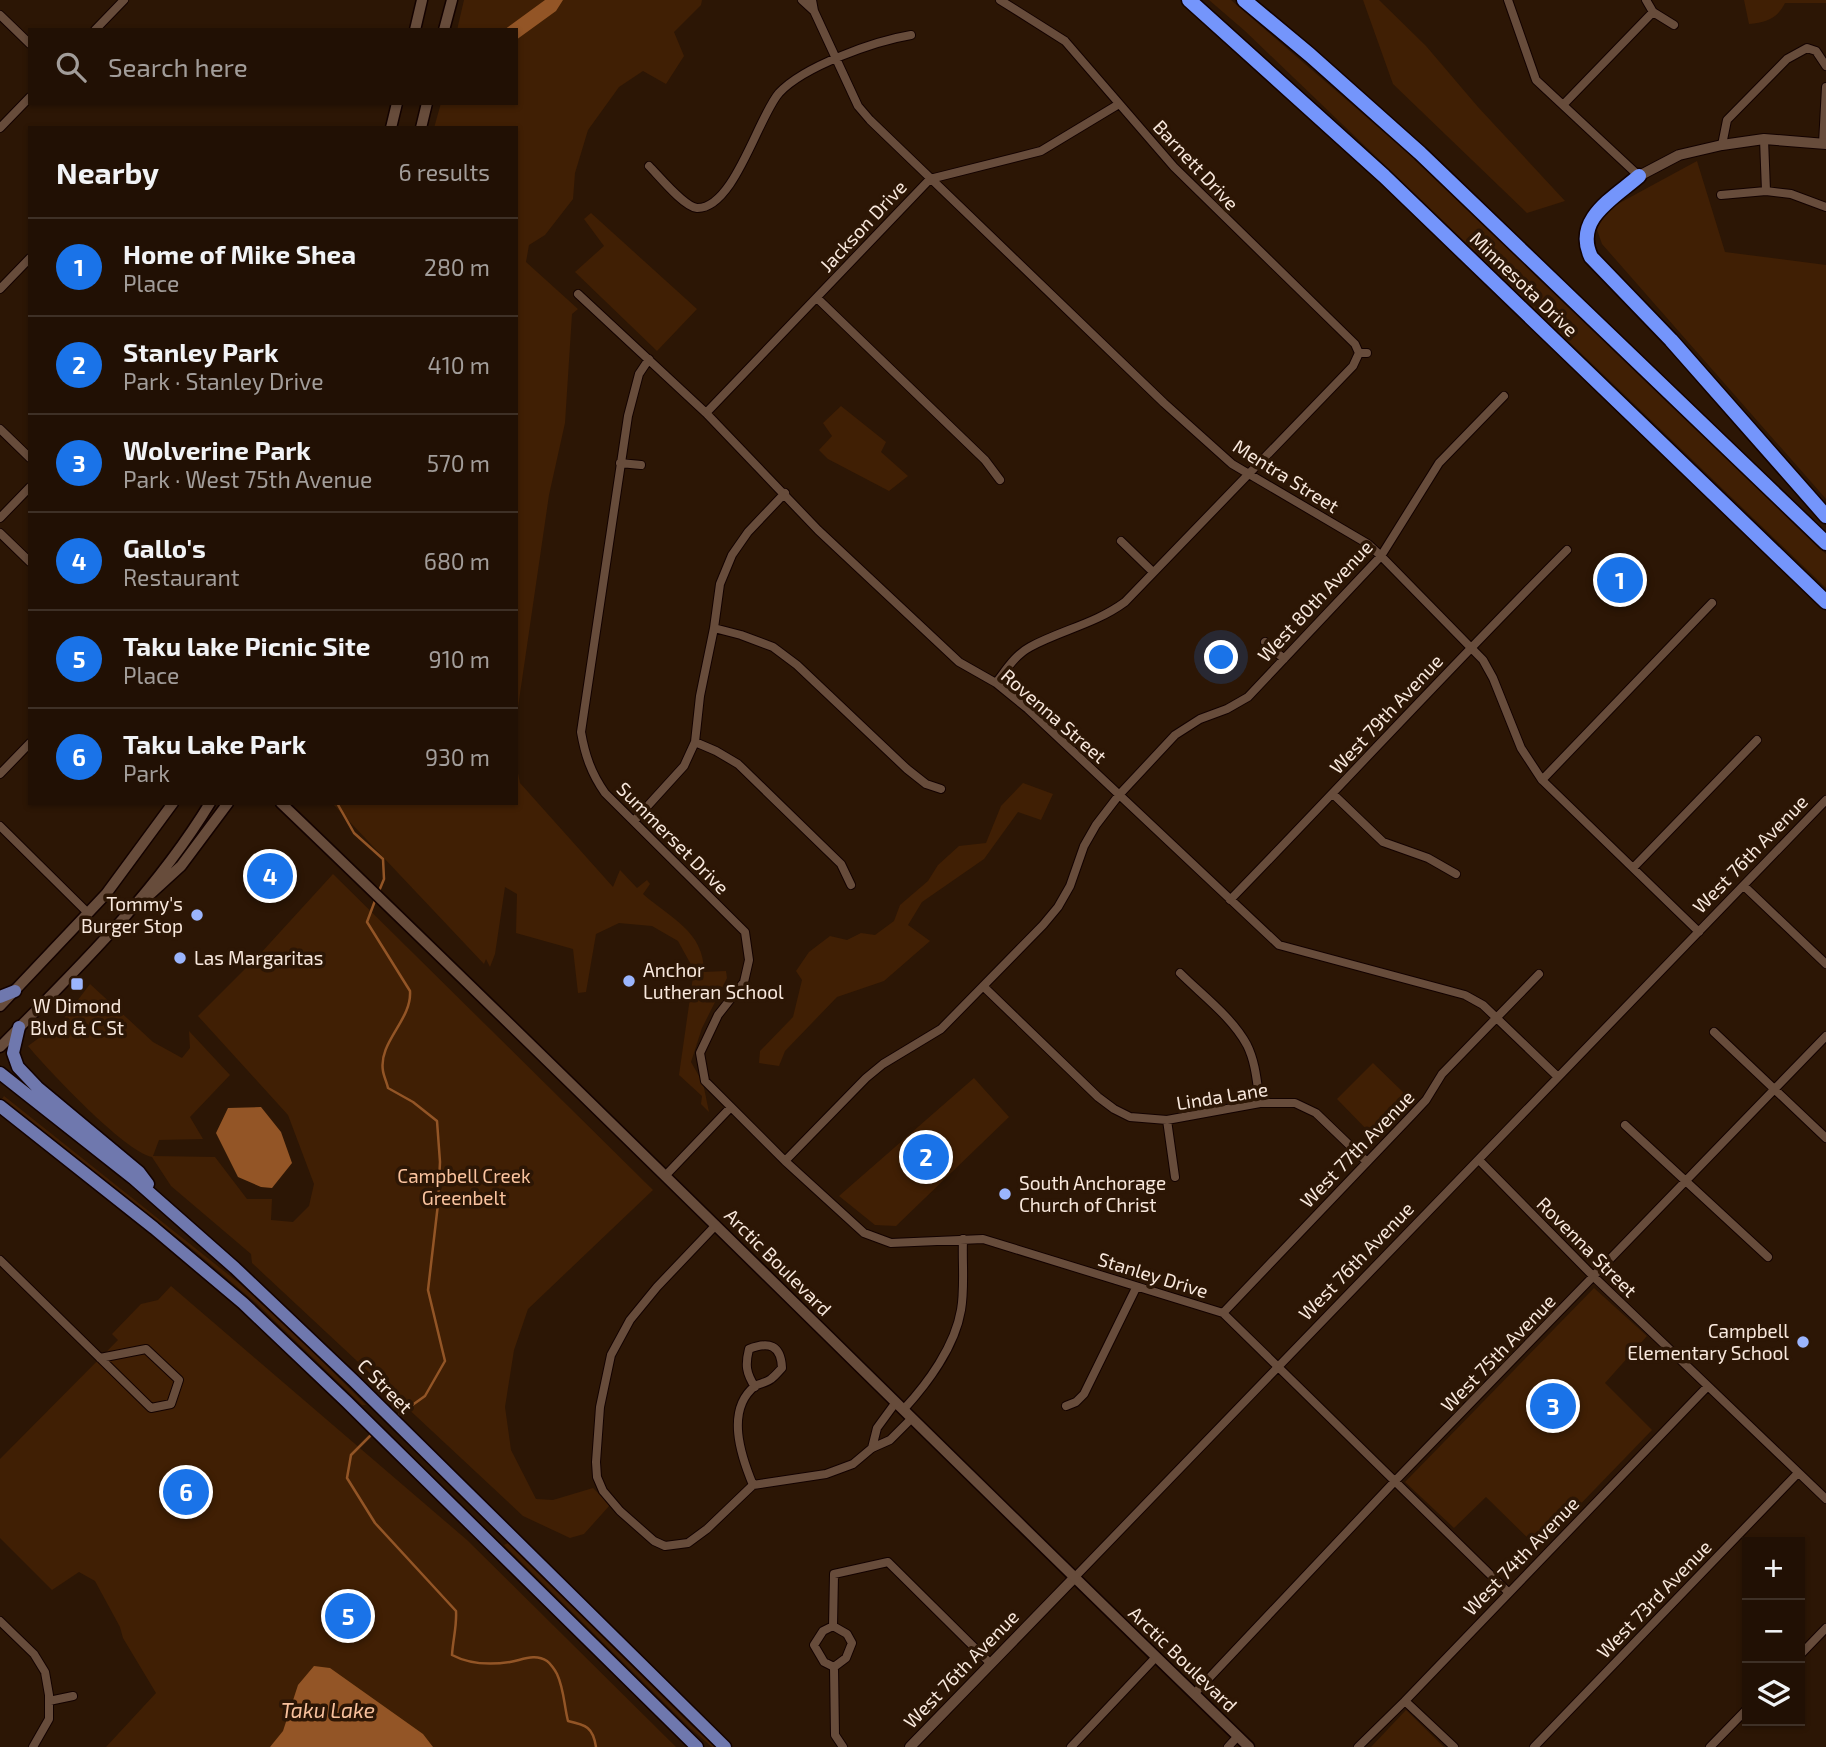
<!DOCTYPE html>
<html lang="en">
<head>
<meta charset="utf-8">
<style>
  body { margin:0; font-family:"Exo 2",sans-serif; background:#29190e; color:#f1f3f6 }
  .controls { position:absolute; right:21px; bottom:21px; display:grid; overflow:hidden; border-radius:0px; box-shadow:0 2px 5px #0004 }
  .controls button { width:63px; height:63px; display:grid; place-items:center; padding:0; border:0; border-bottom:2px solid #3e3026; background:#211004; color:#f1f3f6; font:35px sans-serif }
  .you { position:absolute; left:1222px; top:658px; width:24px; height:24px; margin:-18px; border:5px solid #fff; border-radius:50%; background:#1a73e8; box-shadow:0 0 0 10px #1a73e833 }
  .badge { display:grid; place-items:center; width:46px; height:46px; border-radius:50%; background:#1a73e8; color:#fff; font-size:23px; font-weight:700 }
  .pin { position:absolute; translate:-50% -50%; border:4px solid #fff; box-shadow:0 2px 7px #0006 }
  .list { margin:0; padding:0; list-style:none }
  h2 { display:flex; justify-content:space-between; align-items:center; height:91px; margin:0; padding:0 28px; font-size:30px }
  h2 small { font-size:23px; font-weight:400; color:#a29d9a }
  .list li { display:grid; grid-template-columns:46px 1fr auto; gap:21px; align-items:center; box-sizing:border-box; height:98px; padding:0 28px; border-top:2px solid #3e3026 }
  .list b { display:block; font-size:26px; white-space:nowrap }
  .list p { margin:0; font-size:23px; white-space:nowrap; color:#a29d9a }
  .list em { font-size:23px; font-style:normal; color:#a29d9a }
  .icon { flex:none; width:38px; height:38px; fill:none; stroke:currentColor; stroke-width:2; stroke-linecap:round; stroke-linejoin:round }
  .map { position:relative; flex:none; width:1826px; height:1747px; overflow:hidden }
  .search { position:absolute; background:#211004; box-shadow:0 2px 5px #0004; left:28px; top:28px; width:490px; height:77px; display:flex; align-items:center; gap:18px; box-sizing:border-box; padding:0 24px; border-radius:0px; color:#a29d9a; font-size:26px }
  .panel { position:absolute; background:#211004; box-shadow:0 2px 5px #0004; left:28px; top:126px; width:490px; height:679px; border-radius:0px }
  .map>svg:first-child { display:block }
</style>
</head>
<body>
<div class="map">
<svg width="1826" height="1747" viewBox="0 0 1826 1747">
  <rect width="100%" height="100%" fill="#2c1605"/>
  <path fill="#401f04" d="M 464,0 L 702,0 L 701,5 L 674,32 L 684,56 L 666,84 L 643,71 L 619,87 L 588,130 L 575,173 L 573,199 L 545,235 L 529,245 L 526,262 L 578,309 L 572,314 L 565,423 L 549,495 L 516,721 L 516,128 L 434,128 L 441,103 L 516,103 L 516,30 L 457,30 Z
    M 1209,0 L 1231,0 L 1415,159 L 1826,554 L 1826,588 L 1245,31 Z
    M 1363,0 L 1379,0 L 1426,46 L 1478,107 L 1565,201 L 1527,213 L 1393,84 Z
    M 1744,0 L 1826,0 L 1826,3 L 1785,3 C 1777,19 1766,22 1749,24 Z
    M 1697,161 L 1725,252 L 1826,265 L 1826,499 L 1602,244 L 1596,227 L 1614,206 Z
    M 591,213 L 697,309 L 657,351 L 575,272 L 604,246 L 584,219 Z
    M 841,406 L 886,442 L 881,452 L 908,476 L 889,491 L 828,459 L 819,450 L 832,436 L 823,423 Z
    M 516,763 L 520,783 L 613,887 L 620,870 L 637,888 L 647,880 L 650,884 L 643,894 C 670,918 704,931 704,972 L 726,971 L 727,978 L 702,1028 L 691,1062 L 703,1083 L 709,1112 L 701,1104 L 702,1096 L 679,1075 L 694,970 L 678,941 L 652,926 L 619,923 L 596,934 L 586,992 L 578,993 L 573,949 L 516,933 L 517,894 L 505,887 L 495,954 L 490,967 L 486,959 L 484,964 L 332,803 L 516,803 Z
    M 1023,783 L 1053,794 L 1041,820 L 1018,812 L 984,859 L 922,902 L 908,925 L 930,941 L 884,981 L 837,997 L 785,1051 L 779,1066 L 759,1063 L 760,1051 L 793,1017 L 802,980 L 796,971 L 809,952 L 830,936 L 847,940 L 861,933 L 875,935 L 894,921 L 900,905 L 928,881 L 938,865 L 959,846 L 986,843 L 1001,806 Z
    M 333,874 L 653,1190 L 528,1309 L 514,1350 L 505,1407 L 511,1450 L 536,1499 L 553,1500 L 593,1488 L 610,1505 L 584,1534 L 570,1538 L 523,1516 L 252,1263 L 251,1254 L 171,1186 L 152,1157 C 124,1151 49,1071 28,1046 L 62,1021 L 90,984 L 153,1042 L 182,1058 L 190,1048 L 189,1031 L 230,1075 L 190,1117 L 203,1139 L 159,1140 L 153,1156 L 215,1157 L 247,1199 L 272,1199 L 271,1220 L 293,1222 L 309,1206 L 314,1184 L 288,1115 L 198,1016 L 260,954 Z
    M 1373,1063 L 1407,1096 L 1371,1134 L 1337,1099 Z
    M 974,1078 L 1009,1117 L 896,1226 L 875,1225 L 839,1196 Z
    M 4,1096 L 239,1283 L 298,1337 L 366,1405 L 362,1405 L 256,1303 L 196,1252 L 2,1099 Z
    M 171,1286 L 467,1540 L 676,1747 L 106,1747 L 156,1693 L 123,1638 L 120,1627 L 95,1581 L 79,1572 L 52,1590 L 0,1538 L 0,1459 L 118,1340 L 112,1334 L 141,1304 L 158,1300 Z
    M 1594,1288 L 1647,1336 L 1605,1383 L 1652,1430 L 1538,1548 L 1486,1497 L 1454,1528 L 1405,1482 Z
    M 508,1543 L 691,1725 L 716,1747 L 712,1747 L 691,1729 L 504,1545 Z
    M 1406,1710 L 1444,1747 L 1371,1747 Z"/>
  <path fill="#935526" d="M 545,0 L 563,0 L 556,11 L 516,40 L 516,30 L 504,30 Z
    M 261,1107 L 281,1132 L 292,1163 L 272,1188 L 261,1187 L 238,1177 L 216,1133 L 228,1108 Z
    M 314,1666 L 330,1668 L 423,1734 L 433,1747 L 270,1747 L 283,1731 L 298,1685 Z"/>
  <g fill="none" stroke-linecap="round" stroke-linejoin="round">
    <path stroke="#935526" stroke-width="2.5" d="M 337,803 L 354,833 L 383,859 L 384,879 L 379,891
      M 376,898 L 367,922 L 410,991 C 412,1020 378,1042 383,1071 C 384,1077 387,1083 388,1088 L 413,1102 L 437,1121 L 440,1162 L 438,1204 L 428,1290 L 445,1361 L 425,1396 L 397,1416
      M 372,1434 L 351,1455 L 347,1478 L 375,1523 L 456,1611 C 457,1626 453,1639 452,1655 C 469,1664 490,1665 510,1662 C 522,1660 535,1653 547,1661 C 550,1663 555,1670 557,1674 C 564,1689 564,1705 568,1721 C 586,1725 593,1727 596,1747"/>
    <defs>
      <path id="minor" d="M 802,0 L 814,11
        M 812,0 L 814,11 L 858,106 L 870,120 L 1164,403 L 1232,464 L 1368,544 L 1381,556 L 1483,660 L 1493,678 L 1521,748 L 1542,780 L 1699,932
        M 1000,0 L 1065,41 L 1174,167 L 1355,344 L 1359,353 L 1367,353
        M 1508,0 L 1536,80 L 1639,176
        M 1646,0 L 1653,12 L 1674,25
        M 0,15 L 30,44
        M 95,30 L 124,0
        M 1563,105 L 1653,12
        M 0,128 L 30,97
        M 1764,139 L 1766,191
        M 1823,144 L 1826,87
        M 1722,145 L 1727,120 L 1787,59 L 1807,48 L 1816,51 L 1826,66
        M 649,166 C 659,176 684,207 697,208 C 734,209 758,117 779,93 C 804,66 875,41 911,35
        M 1721,195 L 1766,191 L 1791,194 L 1826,207
        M 0,289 L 30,258
        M 578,294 L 706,413 L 818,530 L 959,662 L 996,683 L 1028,709 L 1279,945 L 1465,995 L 1483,1005 L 1558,1077
        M 817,298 L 985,460 L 1000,480
        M 649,359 L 639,374 L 628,416 L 581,732 C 585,755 591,773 605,793 L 745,932 L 749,960 L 744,982 L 718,1015 L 700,1053 L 705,1081 L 785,1161 L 864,1233 L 891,1243 L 983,1239 L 1223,1313 L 1508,1592
        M 706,413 L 930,179 L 1041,151 L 1119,104
        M 0,429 L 30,458
        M 620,463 L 641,465
        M 0,518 L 30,487
        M 0,533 L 30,562
        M 1121,541 L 1153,572
        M 714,628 L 741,635 L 773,647 L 797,665 L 907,769 L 926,784 L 941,789
        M 1265,642 L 1284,659
        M 996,683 C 1006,670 1015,655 1030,647 C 1061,630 1095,624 1125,602 L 1353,366 L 1359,353
        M 695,742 L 716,751 L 738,764 L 841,864 L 851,885
        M 0,774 L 30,743
        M 1542,780 L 1712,603
        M 1333,794 L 1383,842 L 1428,858 L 1456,874
        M 634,821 L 684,766 L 695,742 L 700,696 L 714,628 L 720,584 L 732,555 L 748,532 L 785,493
        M 0,826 L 88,913
        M 1633,868 L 1757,740
        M 1744,886 L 1826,964
        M 1230,900 C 1343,784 1452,665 1567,550
        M 1180,973 C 1202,995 1232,1017 1247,1045 C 1256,1063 1257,1084 1260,1103
        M 984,987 L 1098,1097 L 1114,1109 L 1130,1117 L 1167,1120 L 1260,1103 L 1295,1103 L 1316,1113 L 1367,1162
        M 1714,1032 L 1826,1138
        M 1167,1120 L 1175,1177
        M 1625,1125 L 1768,1257
        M 1479,1160 L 1594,1277 L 1826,1499
        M 785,1161 L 866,1078 L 883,1064 L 941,1029 L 1043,925 L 1058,907 L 1070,886 L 1084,846 L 1096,825 L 1119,795 L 1175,735 L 1200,719 L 1227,709 L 1248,697 L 1381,556 L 1439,463 L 1504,396
        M 666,1175 L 730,1108
        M 716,1225 L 657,1287 L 630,1320 L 611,1355 L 600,1407 L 596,1462 L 597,1477 L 603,1491 L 620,1511 L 654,1541 L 665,1546 L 688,1543 L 707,1529 L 753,1485 L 826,1474 L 853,1464 L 872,1448 L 890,1440 L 912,1418
        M 0,1260 L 151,1408 L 171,1404 L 179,1380 L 146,1349 L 100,1358
        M 1223,1313 L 1412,1115 L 1426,1100 L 1442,1074 L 1539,974
        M 1066,1406 L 1076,1402 L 1084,1394 L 1136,1288
        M 904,1409 C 928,1383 955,1346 961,1310 C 965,1288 962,1262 963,1239
        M 872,1448 L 877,1428 L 896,1402
        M 753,1485 C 741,1456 725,1410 755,1386 C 760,1383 766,1383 771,1379 C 775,1376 779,1371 782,1368 C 781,1345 769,1341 749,1349 C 745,1365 746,1373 755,1387
        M 1074,1578 L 1826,800
        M 0,1621 L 34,1654 L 45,1672 L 49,1695 L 49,1719 L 33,1747
        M 833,1626 L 834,1574 L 888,1562 L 991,1664
        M 833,1626 L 823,1631 L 814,1645 L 824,1662 L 834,1667
        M 833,1626 L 847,1634 L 852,1643 L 846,1658 L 834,1667
        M 1800,1655 L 1826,1628
        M 834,1667 L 835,1735 L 843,1747
        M 1194,1694 L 1395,1481 L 1826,1036
        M 49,1701 L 73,1696
        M 1405,1701 L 1454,1747
        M 1071,1747 L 1156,1657
        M 1228,1747 L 1238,1736
        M 1358,1747 L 1405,1701 L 1707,1387
        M 1534,1747 L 1798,1473
        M 1710,1747 L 1747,1709"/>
      <path id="tertiary" d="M 1639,176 L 1679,155 L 1722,145 L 1764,139 L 1826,144
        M 910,1747 L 1074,1578"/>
      <path id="secondary" d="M 415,30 L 422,0
        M 444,30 L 452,0
        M 391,128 L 397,103
        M 421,128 L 427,103
        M 281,803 C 607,1115 925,1434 1249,1747
        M 146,898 L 181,866 L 228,803
        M 0,1006 L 106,894 L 173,803
        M 0,1047 C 75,971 154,895 210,803"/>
      <path id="primary" d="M 0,997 L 15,991
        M 19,1027 L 13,1053 L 18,1067 L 37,1087 L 139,1172 L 148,1184
        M 0,1073 L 133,1178 L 235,1268 L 354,1381 L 725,1747
        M 0,1106 L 154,1228 L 243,1303 L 347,1402 L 697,1747"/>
      <path id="motorway" d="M 1189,0 L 1384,176 L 1826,602
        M 1244,0 L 1310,55 L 1420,153 L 1826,543
        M 1639,176 C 1614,198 1573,219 1591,257 L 1671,340 L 1826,516"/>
    </defs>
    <use href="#minor" stroke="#130200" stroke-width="10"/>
    <use href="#tertiary" stroke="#130200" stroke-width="12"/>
    <use href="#secondary" stroke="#130200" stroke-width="13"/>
    <use href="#primary" stroke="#130200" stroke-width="15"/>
    <use href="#motorway" stroke="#130200" stroke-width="17"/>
    <use href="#minor" stroke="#674c3b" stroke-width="8"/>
    <use href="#tertiary" stroke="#674c3b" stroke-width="10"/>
    <use href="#secondary" stroke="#674c3b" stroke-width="10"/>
    <use href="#primary" stroke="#6f78ae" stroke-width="12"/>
    <use href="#motorway" stroke="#7495fb" stroke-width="14"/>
  </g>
  <g fill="#9bb5fd" stroke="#2c1605" stroke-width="2.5">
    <circle cx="197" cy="915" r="7"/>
    <circle cx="180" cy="958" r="7"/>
    <circle cx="629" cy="981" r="7"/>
    <rect x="70" y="977" width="14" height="14" rx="3.5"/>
    <circle cx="1005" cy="1194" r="7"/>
    <circle cx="1803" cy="1342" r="7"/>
  </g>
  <g text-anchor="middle" stroke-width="7" stroke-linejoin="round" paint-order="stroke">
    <g font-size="19" fill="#f8e8dd" stroke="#2c1605">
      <text transform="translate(1196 165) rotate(47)" y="7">Barnett Drive</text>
      <text transform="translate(863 226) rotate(-47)" y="7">Jackson Drive</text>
      <text transform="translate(1524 284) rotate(44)" y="7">Minnesota Drive</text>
      <text transform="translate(1286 476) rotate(32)" y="7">Mentra Street</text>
      <text transform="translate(1315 601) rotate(-47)" y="7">West 80th Avenue</text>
      <text transform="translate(1386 714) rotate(-47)" y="7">West 79th Avenue</text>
      <text transform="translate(1054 716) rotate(41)" y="7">Rovenna Street</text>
      <text transform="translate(673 838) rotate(45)" y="7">Summerset Drive</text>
      <text transform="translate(1750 854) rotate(-46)" y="7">West 76th Avenue</text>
      <text transform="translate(1222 1096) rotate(-9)" y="7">Linda Lane</text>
      <text transform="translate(1357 1149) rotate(-46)" y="7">West 77th Avenue</text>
      <text transform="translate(1587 1247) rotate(45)" y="7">Rovenna Street</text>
      <text transform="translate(1356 1261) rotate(-46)" y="7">West 76th Avenue</text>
      <text transform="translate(778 1262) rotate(45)" y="7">Arctic Boulevard</text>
      <text transform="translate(1153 1275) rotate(17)" y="7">Stanley Drive</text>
      <text transform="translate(1498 1353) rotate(-46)" y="7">West 75th Avenue</text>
      <text transform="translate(385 1386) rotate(45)" y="7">C Street</text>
      <text transform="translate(1521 1556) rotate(-46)" y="7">West 74th Avenue</text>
      <text transform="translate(1654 1599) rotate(-46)" y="7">West 73rd Avenue</text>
      <text transform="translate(1183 1659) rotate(44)" y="7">Arctic Boulevard</text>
      <text transform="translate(961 1669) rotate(-46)" y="7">West 76th Avenue</text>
    </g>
    <g font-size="19" fill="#f8e8dd" stroke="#2c1605" text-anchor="start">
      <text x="183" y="911" text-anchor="end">Tommy's<tspan x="183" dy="22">Burger Stop</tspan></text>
      <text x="194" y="965">Las Margaritas</text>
      <text x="643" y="977">Anchor<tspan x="643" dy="22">Lutheran School</tspan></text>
      <text x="77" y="1013" text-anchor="middle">W Dimond<tspan x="77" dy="22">Blvd &amp; C St</tspan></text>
      <text x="1019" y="1190">South Anchorage<tspan x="1019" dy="22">Church of Christ</tspan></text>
      <text x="1789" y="1338" text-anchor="end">Campbell<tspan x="1789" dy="22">Elementary School</tspan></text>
    </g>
    <g font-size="19" fill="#fac39f" stroke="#2c1605">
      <text x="464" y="1183">Campbell Creek<tspan x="464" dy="22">Greenbelt</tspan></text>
    </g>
    <g font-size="21" font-style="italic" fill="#f7c09c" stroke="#2c1605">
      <text x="328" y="1718">Taku Lake</text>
    </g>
  </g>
</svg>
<div class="controls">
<button>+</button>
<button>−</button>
<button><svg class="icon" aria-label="layers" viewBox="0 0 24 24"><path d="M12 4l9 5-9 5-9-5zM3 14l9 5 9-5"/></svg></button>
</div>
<div class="you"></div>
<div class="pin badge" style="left:1620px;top:580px">1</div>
<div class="pin badge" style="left:926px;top:1157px">2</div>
<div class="pin badge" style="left:1553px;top:1406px">3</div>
<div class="pin badge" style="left:270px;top:876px">4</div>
<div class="pin badge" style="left:348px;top:1616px">5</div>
<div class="pin badge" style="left:186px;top:1492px">6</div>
<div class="search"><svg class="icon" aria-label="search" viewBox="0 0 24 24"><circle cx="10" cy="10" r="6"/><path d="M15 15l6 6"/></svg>Search here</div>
<section class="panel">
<h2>Nearby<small>6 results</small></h2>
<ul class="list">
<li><span class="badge">1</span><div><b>Home of Mike Shea</b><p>Place</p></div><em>280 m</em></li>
<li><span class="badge">2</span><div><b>Stanley Park</b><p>Park · Stanley Drive</p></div><em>410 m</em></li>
<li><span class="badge">3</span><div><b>Wolverine Park</b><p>Park · West 75th Avenue</p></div><em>570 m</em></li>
<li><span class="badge">4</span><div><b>Gallo's</b><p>Restaurant</p></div><em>680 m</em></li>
<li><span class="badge">5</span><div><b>Taku lake Picnic Site</b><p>Place</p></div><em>910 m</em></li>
<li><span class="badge">6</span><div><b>Taku Lake Park</b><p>Park</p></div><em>930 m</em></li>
</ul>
</section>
</div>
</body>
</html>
